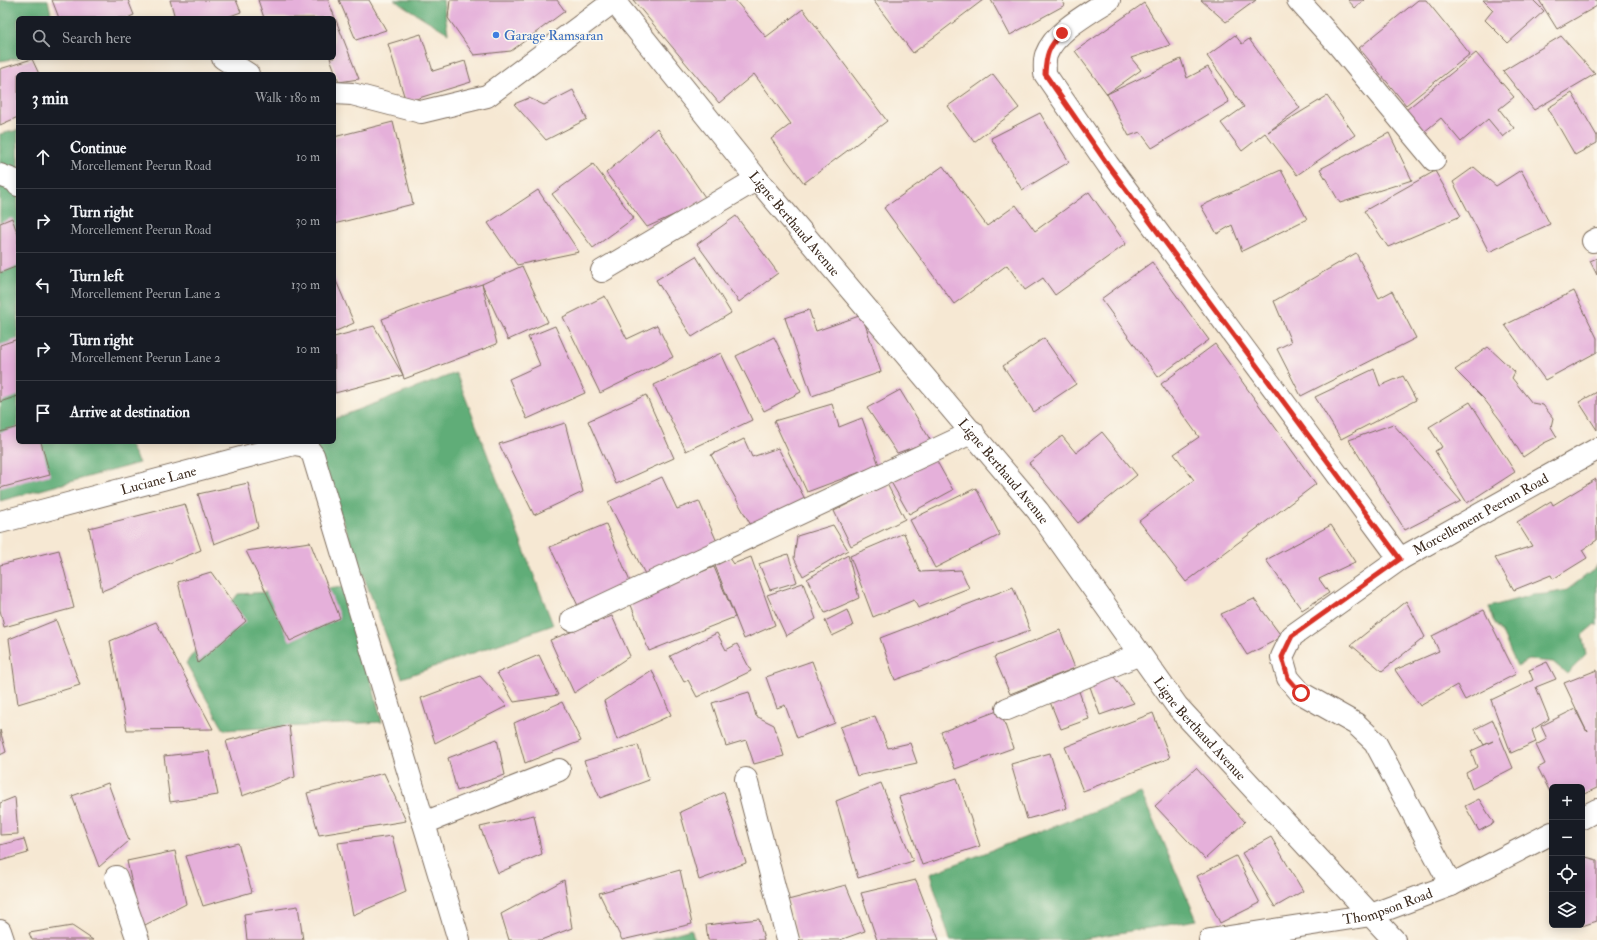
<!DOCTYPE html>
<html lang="en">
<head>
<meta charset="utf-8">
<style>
  body { margin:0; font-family:"IM FELL Double Pica",serif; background:#20242c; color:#f1f3f6 }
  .controls { position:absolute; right:12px; bottom:12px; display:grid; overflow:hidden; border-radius:6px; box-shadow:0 2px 10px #0003 }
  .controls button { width:36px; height:36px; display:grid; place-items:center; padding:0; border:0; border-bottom:1px solid #363941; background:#171b24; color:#f1f3f6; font:20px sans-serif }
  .stop { position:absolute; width:12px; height:12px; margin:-9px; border:3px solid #d93025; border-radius:50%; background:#fff }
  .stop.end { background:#d93025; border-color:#fff; box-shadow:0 1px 4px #0008 }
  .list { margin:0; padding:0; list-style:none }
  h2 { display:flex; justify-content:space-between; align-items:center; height:52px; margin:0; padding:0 16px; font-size:17px }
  h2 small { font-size:13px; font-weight:400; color:#9ea1a6 }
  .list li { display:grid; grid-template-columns:26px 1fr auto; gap:12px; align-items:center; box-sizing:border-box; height:64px; padding:0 16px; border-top:1px solid #363941 }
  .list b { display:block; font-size:15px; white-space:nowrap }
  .list p { margin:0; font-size:13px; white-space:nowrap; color:#9ea1a6 }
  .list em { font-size:13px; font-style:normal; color:#9ea1a6 }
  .icon { flex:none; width:22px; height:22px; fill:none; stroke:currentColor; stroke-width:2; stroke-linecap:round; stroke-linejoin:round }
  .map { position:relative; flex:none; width:1597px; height:940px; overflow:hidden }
  .search { position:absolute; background:#171b24; box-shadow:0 2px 10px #0003; left:16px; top:16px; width:320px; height:44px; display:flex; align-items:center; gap:10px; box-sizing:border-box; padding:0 14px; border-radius:6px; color:#9ea1a6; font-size:15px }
  .panel { position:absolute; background:#171b24; box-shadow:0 2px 10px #0003; left:16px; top:72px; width:320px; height:372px; border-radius:6px }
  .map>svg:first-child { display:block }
</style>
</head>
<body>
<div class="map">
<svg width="1597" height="940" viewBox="0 0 1597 940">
  <rect width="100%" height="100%" fill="#fbf7ec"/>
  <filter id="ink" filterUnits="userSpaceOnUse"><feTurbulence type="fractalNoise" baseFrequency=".025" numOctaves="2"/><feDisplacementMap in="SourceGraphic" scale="8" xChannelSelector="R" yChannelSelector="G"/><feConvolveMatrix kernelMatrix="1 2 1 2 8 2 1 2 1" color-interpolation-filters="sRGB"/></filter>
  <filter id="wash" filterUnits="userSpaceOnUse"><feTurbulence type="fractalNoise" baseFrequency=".012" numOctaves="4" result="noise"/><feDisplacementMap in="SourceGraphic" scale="16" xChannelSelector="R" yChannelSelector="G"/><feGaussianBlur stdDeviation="0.9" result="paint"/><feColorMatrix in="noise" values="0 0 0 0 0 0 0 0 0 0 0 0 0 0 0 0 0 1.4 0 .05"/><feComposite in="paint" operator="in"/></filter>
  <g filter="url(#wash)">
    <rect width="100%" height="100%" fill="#f6e8d3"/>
    <path fill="#60ad78" stroke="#4e6c4b" d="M 0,0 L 48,0 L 52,18 L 18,18 L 19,58 L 0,61 Z
      M 394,0 L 443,0 L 448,33 Z
      M 18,130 L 18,442 L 128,442 L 139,463 L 0,501 L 0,134 Z
      M 456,373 L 553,625 L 402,678 L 313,442 L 334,442 L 334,419 Z
      M 1597,565 L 1597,626 L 1595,624 L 1582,635 L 1586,655 L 1567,674 L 1553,662 L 1529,660 L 1517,666 L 1503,635 L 1493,620 L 1489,607 L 1532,595 L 1547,594 L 1567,590 L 1596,568 Z
      M 346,587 L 382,722 L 224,730 L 186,663 L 238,594 Z
      M 1141,793 L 1197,920 L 1077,940 L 950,940 L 930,874 Z
      M 691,929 L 695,940 L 652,940 Z"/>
    <g id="blocks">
      <path fill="#e5b0da" d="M 52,0 L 128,0 L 134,15 L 127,18 L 59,18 Z
        M 170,0 L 236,0 L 241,12 L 225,18 L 175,18 Z
        M 258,0 L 328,0 L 359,79 L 339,82 L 330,58 L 334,58 L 334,18 L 264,18 Z
        M 339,0 L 369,0 L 386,30 L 356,40 Z
        M 450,0 L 557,0 L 565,11 L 511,51 L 474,55 L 448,18 Z
        M 633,0 L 735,0 L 766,37 L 803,9 L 887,121 L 804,183 L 771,139 L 791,124 L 754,74 L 719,103 Z
        M 873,0 L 983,0 L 913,53 Z
        M 991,0 L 1062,0 L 1065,5 L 1010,35 Z
        M 1201,0 L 1256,0 L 1226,22 Z
        M 1348,0 L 1364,0 L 1355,8 Z
        M 1418,0 L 1426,0 L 1470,54 L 1406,105 L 1359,48 Z
        M 1483,0 L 1533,0 L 1544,11 L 1508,43 L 1485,20 L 1493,10 Z
        M 1539,0 L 1597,0 L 1597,6 L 1557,29 Z
        M 1144,3 L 1170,45 L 1131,58 L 1141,70 L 1107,94 L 1075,51 Z
        M 421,34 L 433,71 L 465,61 L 471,82 L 406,102 L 388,44 Z
        M 1235,35 L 1242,44 L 1249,39 L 1300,108 L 1268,132 L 1327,96 L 1355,135 L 1297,175 L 1265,133 L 1242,151 L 1221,123 L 1244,107 L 1207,56 Z
        M 1561,36 L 1595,74 L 1534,110 L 1503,71 Z
        M 1476,53 L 1514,97 L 1499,109 L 1514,128 L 1503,137 L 1488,119 L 1461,142 L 1441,118 L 1424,132 L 1406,110 Z
        M 32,59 L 39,74 L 18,74 L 18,117 L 0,125 L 0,69 Z
        M 1181,59 L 1187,78 L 1208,67 L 1229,102 L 1152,148 L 1140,132 L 1129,136 L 1107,94 Z
        M 993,74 L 1019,108 L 974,142 L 948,106 Z
        M 573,90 L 587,119 L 546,140 L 514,104 L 529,98 L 544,105 Z
        M 1572,93 L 1597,136 L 1597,143 L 1575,155 L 1548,108 Z
        M 1040,113 L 1069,162 L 1022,190 L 991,138 Z
        M 393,122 L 413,204 L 334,224 L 334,137 Z
        M 657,128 L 707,200 L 647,227 L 606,173 Z
        M 1389,133 L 1412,180 L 1340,203 L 1320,169 Z
        M 593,164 L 634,218 L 593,248 L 552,194 Z
        M 943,166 L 987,226 L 1016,205 L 1035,231 L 1089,192 L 1126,244 L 1055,295 L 1043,278 L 1025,290 L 1007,265 L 954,304 L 884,208 Z
        M 1474,167 L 1496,186 L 1521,170 L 1550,224 L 1489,252 L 1453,182 Z
        M 1281,170 L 1307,219 L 1242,251 L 1232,225 L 1217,234 L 1201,206 Z
        M 1435,171 L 1461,216 L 1388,247 L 1364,211 Z
        M 538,190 L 579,252 L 517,265 L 488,223 Z
        M 736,216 L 778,273 L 739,302 L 697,244 Z
        M 12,218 L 18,235 L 18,266 L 0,273 L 0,223 Z
        M 1356,253 L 1379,298 L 1392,291 L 1416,338 L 1301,396 L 1277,349 L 1291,342 L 1274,301 Z
        M 696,256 L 731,313 L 692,337 L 656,280 Z
        M 1597,258 L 1597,275 L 1590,261 Z
        M 1152,262 L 1209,340 L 1158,377 L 1101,299 Z
        M 522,266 L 548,322 L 508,340 L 482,284 L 497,344 L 404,379 L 403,375 L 335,393 L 334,337 L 374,326 L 403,375 L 382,319 L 435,299 L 482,284 Z
        M 334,276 L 354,323 L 334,332 Z
        M 1574,291 L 1597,338 L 1597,352 L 1545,380 L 1505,325 Z
        M 605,296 L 627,339 L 657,325 L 673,357 L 600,393 L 563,317 Z
        M 809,310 L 816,331 L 862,315 L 881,372 L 812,396 L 785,318 Z
        M 555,326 L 585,393 L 527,419 L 509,379 L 540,365 L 528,337 Z
        M 774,337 L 801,392 L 764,411 L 736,356 Z
        M 1044,338 L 1076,384 L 1034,412 L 1003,366 Z
        M 18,339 L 18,396 L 0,402 L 0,345 Z
        M 1215,344 L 1316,484 L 1186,582 L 1139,521 L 1194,480 L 1174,454 L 1199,437 L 1161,384 Z
        M 1488,347 L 1515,372 L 1512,378 L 1532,403 L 1543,405 L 1553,418 L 1551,427 L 1557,437 L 1544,443 L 1523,457 L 1501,421 L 1484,399 L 1455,370 Z
        M 721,353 L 752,420 L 686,451 L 654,385 Z
        M 1374,369 L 1380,386 L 1403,376 L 1416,400 L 1341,439 L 1315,397 Z
        M 900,390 L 931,441 L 897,453 L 867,408 Z
        M 1597,392 L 1597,430 L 1579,402 Z
        M 646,395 L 674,458 L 616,484 L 588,421 Z
        M 1470,402 L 1515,472 L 1467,503 L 1435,451 L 1442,447 L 1429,427 Z
        M 832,404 L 839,427 L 862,418 L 879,465 L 807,492 L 774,421 Z
        M 565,423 L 583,492 L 534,515 L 499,444 Z
        M 1393,424 L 1461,501 L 1405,530 L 1349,440 Z
        M 18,427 L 18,442 L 41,442 L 50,475 L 0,488 L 0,432 Z
        M 1102,432 L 1137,475 L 1078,523 L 1029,463 L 1062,436 L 1076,453 Z
        M 744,439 L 752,457 L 778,448 L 805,499 L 752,527 L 711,455 Z
        M 935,458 L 953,490 L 909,514 L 891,482 Z
        M 662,477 L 677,509 L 699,501 L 718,544 L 647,578 L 608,502 Z
        M 1596,479 L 1597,540 L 1582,550 L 1587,558 L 1553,579 L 1551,575 L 1514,590 L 1495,558 L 1532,546 L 1517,522 L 1551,501 L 1553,505 Z
        M 248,483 L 258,527 L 214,544 L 198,494 Z
        M 887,484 L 905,519 L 851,546 L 834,511 Z
        M 976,488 L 1000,535 L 935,568 L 910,520 Z
        M 185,504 L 201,550 L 102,591 L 89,528 Z
        M 606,524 L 631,584 L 580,610 L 550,547 Z
        M 833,525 L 848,550 L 803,576 L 794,558 L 797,536 Z
        M 1331,525 L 1355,562 L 1319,579 L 1329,593 L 1302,610 L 1266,560 Z
        M 904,533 L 920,572 L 961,570 L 969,588 L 918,608 L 914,600 L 873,617 L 850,556 Z
        M 310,542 L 340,618 L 290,641 L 246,551 Z
        M 59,550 L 74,608 L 4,627 L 0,610 L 0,565 Z
        M 788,554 L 797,582 L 770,590 L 759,564 Z
        M 848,555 L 859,598 L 825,613 L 807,579 Z
        M 751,557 L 775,625 L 744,639 L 714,563 L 729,558 L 733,564 Z
        M 714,567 L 735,617 L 649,651 L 629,600 Z
        M 211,572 L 246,621 L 198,663 L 178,582 Z
        M 803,583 L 816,619 L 786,636 L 767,595 Z
        M 1013,587 L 1030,630 L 895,680 L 880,638 Z
        M 1254,599 L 1282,637 L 1247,655 L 1221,614 Z
        M 1406,601 L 1425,637 L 1382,671 L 1351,645 Z
        M 847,610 L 853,626 L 832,636 L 825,621 Z
        M 1484,610 L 1516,674 L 1465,700 L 1457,685 L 1420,706 L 1395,670 L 1439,651 L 1432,636 Z
        M 612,616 L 630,656 L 574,693 L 550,640 Z
        M 56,620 L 80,685 L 18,704 L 9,639 Z
        M 156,622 L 213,729 L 127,730 L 110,641 Z
        M 1060,630 L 1075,668 L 1010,694 L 994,657 Z
        M 717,633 L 726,650 L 737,644 L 751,671 L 697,697 L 688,680 L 684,682 L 670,656 Z
        M 539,655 L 558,695 L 514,702 L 497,673 Z
        M 812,661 L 835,723 L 797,738 L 785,705 L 777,708 L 766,677 Z
        M 1547,662 L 1556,679 L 1536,687 L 1549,719 L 1532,730 L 1536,742 L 1511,753 L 1491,700 L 1533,680 L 1529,670 Z
        M 652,670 L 671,715 L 617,740 L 604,701 Z
        M 1597,670 L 1597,788 L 1582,795 L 1582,787 L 1552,787 L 1552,796 L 1538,768 L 1545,764 L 1536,745 L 1547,739 L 1541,726 L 1575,709 L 1587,732 L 1564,683 Z
        M 1111,673 L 1134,703 L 1100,715 L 1088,681 Z
        M 480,676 L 507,706 L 435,743 L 421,698 Z
        M 1077,686 L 1089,719 L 1061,729 L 1048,697 Z
        M 749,692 L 756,716 L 774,725 L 784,756 L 754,764 L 746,740 L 726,746 L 712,703 Z
        M 562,702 L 581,741 L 525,763 L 514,723 Z
        M 1000,710 L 1013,748 L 955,769 L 941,732 Z
        M 1153,713 L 1170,758 L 1083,791 L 1065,747 Z
        M 875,716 L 888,748 L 910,743 L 917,763 L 857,776 L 840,727 Z
        M 1493,720 L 1513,768 L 1472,789 L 1466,773 L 1477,767 L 1471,751 L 1493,741 L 1484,745 L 1475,729 Z
        M 289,725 L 295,777 L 242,796 L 226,741 Z
        M 0,730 L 6,752 L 0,755 Z
        M 497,739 L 505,775 L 457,791 L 448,758 Z
        M 638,745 L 649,780 L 600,798 L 584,761 Z
        M 209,751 L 218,795 L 170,802 L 164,756 Z
        M 1050,753 L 1067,808 L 1027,819 L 1011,764 Z
        M 1196,768 L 1245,822 L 1205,859 L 1155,806 Z
        M 384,773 L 406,821 L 319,835 L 307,793 Z
        M 957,778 L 980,846 L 922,865 L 899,797 Z
        M 108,783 L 129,841 L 99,867 L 72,796 Z
        M 881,783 L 913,861 L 858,878 L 836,801 Z
        M 724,792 L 746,863 L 699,880 L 680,812 Z
        M 15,797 L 18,834 L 0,835 L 0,803 Z
        M 1479,799 L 1494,823 L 1479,831 L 1465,806 Z
        M 534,815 L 542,854 L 498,873 L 480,827 Z
        M 392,836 L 406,892 L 353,915 L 338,843 Z
        M 1271,837 L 1303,891 L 1275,907 L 1242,853 Z
        M 24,839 L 28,853 L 0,861 L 0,845 Z
        M 238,843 L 252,892 L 203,906 L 186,856 Z
        M 175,851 L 186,904 L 141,927 L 127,861 Z
        M 1236,856 L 1260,903 L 1220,923 L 1197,876 Z
        M 1582,856 L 1597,860 L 1597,921 L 1582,926 Z
        M 680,870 L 692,924 L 622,940 L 599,893 Z
        M 564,880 L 572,928 L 541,940 L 509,940 L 501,914 Z
        M 916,880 L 939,940 L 877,940 L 861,893 Z
        M 846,885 L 865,931 L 840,940 L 799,940 L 788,900 Z
        M 298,906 L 303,940 L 247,940 L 244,914 Z
        M 759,919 L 764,940 L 708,940 L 706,925 Z
        M 72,926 L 93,940 L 32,940 L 29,933 Z"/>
    </g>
  </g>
  <g filter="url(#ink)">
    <use href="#blocks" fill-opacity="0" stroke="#7c6c5d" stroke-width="1"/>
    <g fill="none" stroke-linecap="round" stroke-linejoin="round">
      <defs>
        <g id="minor">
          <path d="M 1109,0 C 1088,14 1055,31 1046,55 C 1044,61 1045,68 1045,74 L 1108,165 L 1400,559"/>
          <path d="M 1298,0 L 1340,47 L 1434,160"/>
          <path d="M 223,58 L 248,74"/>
          <path d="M 334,93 L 352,94 L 421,112 L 487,96 L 614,1"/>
          <path d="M 0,175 L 16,181 L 18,185"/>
          <path d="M 1593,241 L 1597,239"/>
          <path d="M 602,271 L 757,179"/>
          <path id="s1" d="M 0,522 L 294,444 L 306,446 L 313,455 L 459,940"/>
          <path d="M 572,620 L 973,432"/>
          <path d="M 1007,709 L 1140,654"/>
          <path d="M 746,779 L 788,940"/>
          <path d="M 1582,818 L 1597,810"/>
          <path d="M 424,823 L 559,770"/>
          <path d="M 116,877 L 138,940"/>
          <path id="s2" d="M 1451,885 L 1375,742 L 1356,724 L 1301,693 L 1288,678 L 1282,657 L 1292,636 L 1400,559 L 1597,449"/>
          <path d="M 0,931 L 3,940"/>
          <path id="s3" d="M 1210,940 L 1371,915 L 1451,885 L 1552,833"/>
        </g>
        <g id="tertiary">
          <path id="s4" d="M 613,0 L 757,179 L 1038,511 L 1177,706 L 1394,940"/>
        </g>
      </defs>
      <use href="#minor" stroke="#7c6c5d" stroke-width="24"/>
      <use href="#tertiary" stroke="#7c6c5d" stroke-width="24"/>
      <use href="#minor" stroke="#fff" stroke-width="22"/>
      <use href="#tertiary" stroke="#fff" stroke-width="22"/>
    </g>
  </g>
  <g fill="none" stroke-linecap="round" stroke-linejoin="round" filter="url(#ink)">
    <path stroke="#d93025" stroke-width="5" d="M 1062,33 C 1048,47 1046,55 1045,74 L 1108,165 L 1400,559 L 1292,636 L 1282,657 L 1288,678 L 1301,693"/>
  </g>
  <circle fill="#3f7fe0" stroke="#fbf7ec" stroke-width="1.5" cx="496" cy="35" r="4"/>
  <g text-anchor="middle" stroke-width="3" stroke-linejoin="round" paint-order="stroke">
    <g font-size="14" fill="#366cbe" stroke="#fbf7ec" text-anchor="start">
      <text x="504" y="40">Garage Ramsaran</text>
    </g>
    <g font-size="14" fill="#3b2a1e" stroke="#fbf7ec">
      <text dy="5" stroke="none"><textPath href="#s4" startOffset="288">Ligne Berthaud Avenue</textPath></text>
      <text dy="5" stroke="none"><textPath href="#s4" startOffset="612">Ligne Berthaud Avenue</textPath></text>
      <text dy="5" stroke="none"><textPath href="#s1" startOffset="164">Luciane Lane</textPath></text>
      <text dy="5" stroke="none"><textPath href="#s2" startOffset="541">Morcellement Peerun Road</textPath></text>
      <text dy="5" stroke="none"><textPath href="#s4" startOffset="936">Ligne Berthaud Avenue</textPath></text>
      <text dy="5" stroke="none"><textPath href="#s3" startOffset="181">Thompson Road</textPath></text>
    </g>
  </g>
</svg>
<div class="controls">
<button>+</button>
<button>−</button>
<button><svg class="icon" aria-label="locate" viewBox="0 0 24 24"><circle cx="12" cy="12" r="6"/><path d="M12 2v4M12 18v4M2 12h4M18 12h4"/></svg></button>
<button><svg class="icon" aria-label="layers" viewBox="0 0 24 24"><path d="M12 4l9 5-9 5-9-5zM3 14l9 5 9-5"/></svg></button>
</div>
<div class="stop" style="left:1301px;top:693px"></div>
<div class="stop end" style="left:1062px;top:33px"></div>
<div class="search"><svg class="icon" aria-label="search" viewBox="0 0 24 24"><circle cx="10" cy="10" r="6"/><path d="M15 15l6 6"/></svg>Search here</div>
<section class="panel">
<h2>3 min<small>Walk · 180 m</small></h2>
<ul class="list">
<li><svg class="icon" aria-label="ahead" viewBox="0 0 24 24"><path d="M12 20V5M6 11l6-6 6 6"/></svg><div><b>Continue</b><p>Morcellement Peerun Road</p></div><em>10 m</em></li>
<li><svg class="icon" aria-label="right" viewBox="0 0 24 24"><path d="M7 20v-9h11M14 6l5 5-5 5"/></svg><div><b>Turn right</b><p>Morcellement Peerun Road</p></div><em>30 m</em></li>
<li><svg class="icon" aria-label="left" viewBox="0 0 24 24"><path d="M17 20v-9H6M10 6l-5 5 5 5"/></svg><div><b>Turn left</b><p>Morcellement Peerun Lane 2</p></div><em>130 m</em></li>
<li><svg class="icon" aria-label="right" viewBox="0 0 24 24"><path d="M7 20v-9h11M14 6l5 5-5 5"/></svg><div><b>Turn right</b><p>Morcellement Peerun Lane 2</p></div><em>10 m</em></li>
<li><svg class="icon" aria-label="arrive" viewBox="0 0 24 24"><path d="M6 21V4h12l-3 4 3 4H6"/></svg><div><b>Arrive at destination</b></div></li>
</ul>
</section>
</div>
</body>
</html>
